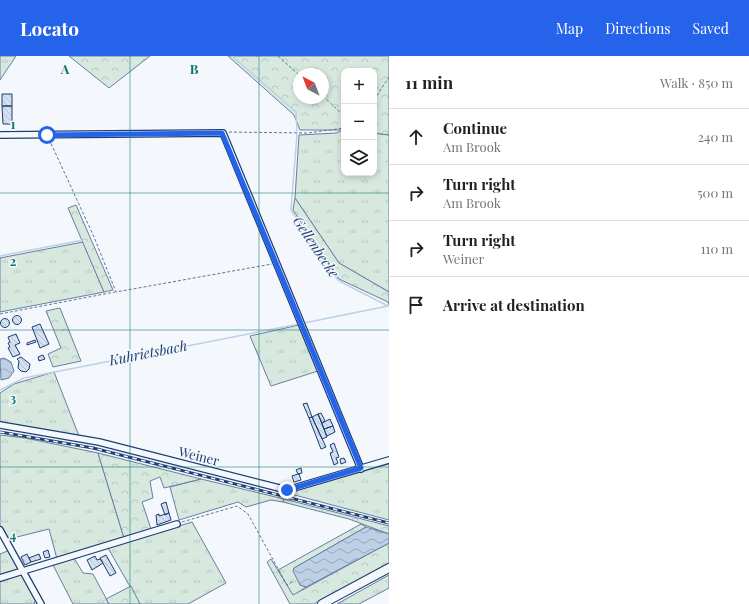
<!DOCTYPE html>
<html lang="en">
<head>
<meta charset="utf-8">
<style>
  body { margin:0; font-family:"Playfair Display",serif; background:#f2f2f2; color:#202124 }
  .controls { position:absolute; right:12px; top:12px; display:grid; overflow:hidden; border-radius:8px; box-shadow:0 2px 6px #0003 }
  .controls button { width:36px; height:36px; display:grid; place-items:center; padding:0; border:0; border-bottom:1px solid #e0e0e0; background:#fff; color:#202124; font:20px sans-serif }
  .compass { position:absolute; left:293px; top:12px; width:36px; height:36px; border-radius:50%; background:#fff; box-shadow:0 2px 6px #0003; rotate:318deg }
  .stop { position:absolute; width:12px; height:12px; margin:-9px; border:3px solid #2563eb; border-radius:50%; background:#fff }
  .stop.end { background:#2563eb; border-color:#fff; box-shadow:0 1px 4px #0008 }
  .list { margin:0; padding:0; list-style:none }
  h2 { display:flex; justify-content:space-between; align-items:center; height:52px; margin:0; padding:0 16px; font-size:17px }
  h2 small { font-size:13px; font-weight:400; color:#757577 }
  .list li { display:grid; grid-template-columns:26px 1fr auto; gap:12px; align-items:center; box-sizing:border-box; height:56px; padding:0 16px; border-top:1px solid #e0e0e0 }
  .list b { display:block; font-size:15px; white-space:nowrap }
  .list p { margin:0; font-size:13px; white-space:nowrap; color:#757577 }
  .list em { font-size:13px; font-style:normal; color:#757577 }
  .icon { flex:none; width:22px; height:22px; fill:none; stroke:currentColor; stroke-width:2; stroke-linecap:round; stroke-linejoin:round }
  .map { position:relative; flex:none; width:389px; height:548px; overflow:hidden }
  header { display:flex; align-items:center; gap:24px; box-sizing:border-box; height:56px; padding:0 20px; background:#2563eb; color:#fff }
  header strong { font-size:19px }
  nav { display:flex; gap:22px; margin-inline-start:auto; font-size:14px }
  main { display:flex }
  aside { flex:1; background:#fff }
  .map>svg:first-child { display:block }
</style>
</head>
<body>
<header>
<strong>Locato</strong>
<nav><a>Map</a><a>Directions</a><a>Saved</a></nav>
</header>
<main>
<div class="map">
<svg width="389" height="548" viewBox="0 0 389 548">
  <defs>
    <pattern id="grass-tufts" width="24" height="20" patternUnits="userSpaceOnUse"><rect width="24" height="20" fill="#d7e8df"/><path d="M3 7l-1-3M5 7V3M7 7l1-3M15 17l-1-3M17 17v-4M19 17l1-3" fill="none" stroke="#b8c8c3"/></pattern>
    <pattern id="forest-crowns" width="20" height="18" patternUnits="userSpaceOnUse"><rect width="20" height="18" fill="#d7e8df"/><path d="M2 6a3 3 0 1 1 6 0M12 15a3 3 0 1 1 6 0" fill="none" stroke="#b8c8c3"/></pattern>
    <pattern id="water-waves" width="16" height="10" patternUnits="userSpaceOnUse"><rect width="16" height="10" fill="#bed0e5"/><path d="M0 5q4-4 8 0t8 0" fill="none" stroke="#9aaabe"/></pattern>
    <pattern id="building-back-hatch" width="6" height="6" patternUnits="userSpaceOnUse"><rect width="6" height="6" fill="#d5e0f0"/><path d="M-1 5l2 2M0 0l6 6M5-1l2 2" fill="none" stroke="#b6c1d1"/></pattern>
  </defs>
  <rect width="100%" height="100%" fill="#f4f7fb"/>
  <path fill="url(#grass-tufts)" stroke="#687fa3" d="M 0,0 L 16,0 L 0,24 Z
    M 344,74 L 344,117 L 374,117 L 374,77 L 389,79 L 389,236 L 339,207 L 295,142 L 299,79 L 336,77 Z
    M 83,186 L 104,236 L 0,256 L 0,202 Z
    M 299,269 L 318,315 L 271,330 L 250,280 Z
    M 54,316 L 79,380 L 0,366 L 0,337 L 14,328 Z
    M 0,379 L 25,382 L 98,397 L 124,482 L 57,503 L 49,473 L 9,483 L 0,470 Z
    M 389,406 L 389,464 L 287,437 Z
    M 201,423 L 284,443 L 283,446 L 271,444 L 246,451 L 238,446 L 179,464 L 170,431 Z
    M 192,466 L 226,527 L 188,548 L 140,548 L 108,492 Z
    M 361,468 L 366,471 L 294,512 L 300,529 L 306,531 L 293,540 L 278,514 Z
    M 10,494 L 20,514 L 0,521 L 0,498 Z
    M 74,502 L 83,517 L 93,518 L 109,548 L 73,548 L 53,509 Z
    M 23,518 L 37,545 L 34,546 L 35,548 L 0,548 L 0,526 Z
    M 389,519 L 389,532 L 359,548 L 337,548 Z"/>
  <path fill="url(#forest-crowns)" stroke="#687fa3" fill-rule="evenodd" d="M 69,0 L 150,0 L 109,32 Z
    M 228,0 L 389,0 L 389,79 L 374,77 L 374,15 L 344,15 L 344,74 L 300,74 L 294,59 ZM 299,18 L 323,18 L 323,42 L 299,42 Z
    M 295,142 L 339,207 L 389,236 L 389,249 L 388,246 L 339,223 L 331,213 L 293,154 Z
    M 76,149 L 113,234 L 104,236 L 68,152 Z
    M 60,252 L 81,305 L 53,311 L 48,298 L 61,292 L 46,255 Z
    M 98,397 L 201,423 L 164,432 L 160,421 L 150,425 L 153,442 L 142,446 L 151,473 L 124,482 Z
    M 284,443 L 389,470 L 389,478 L 349,463 L 283,446 Z
    M 389,487 L 389,507 L 314,548 L 290,548 L 267,506 L 271,503 L 293,539 Z
    M 131,530 L 140,548 L 109,548 L 106,543 Z"/>
  <path fill="url(#water-waves)" stroke="#687fa3" d="M 4,302 L 11,306 L 14,315 L 9,322 L 1,324 L 0,303 Z
    M 366,471 L 389,478 L 389,487 L 306,531 L 300,529 L 293,515 L 294,512 Z"/>
  <g fill="none" stroke-linecap="round" stroke-linejoin="round">
    <path stroke="#bed0e5" stroke-width="1.5" d="M 232,0 L 296,56 L 297,75
      M 297,78 L 291,154 L 329,214 L 339,225 L 388,250
      M 0,200 L 83,184
      M 304,267 L 388,250
      M 0,334 L 24,322 L 299,268"/>
  </g>
  <path fill="url(#building-back-hatch)" stroke="#1d3f73" d="M 2,38 L 12,38 L 12,50 L 2,50 Z
    M 2,50 L 12,50 L 12,68 L 3,68 Z
    M12.5 264a4.5 4.5 0 1 1 9 0a4.5 4.5 0 1 1-9 0Z
    M0.5 267a4.5 4.5 0 1 1 9 0a4.5 4.5 0 1 1-9 0Z
    M 40,268 L 49,288 L 40,292 L 32,271 Z
    M 16,278 L 20,287 L 15,289 L 20,298 L 13,301 L 8,292 L 10,291 L 8,287 L 10,286 L 8,281 Z
    M 35,284 L 36,286 L 27,289 L 27,287 Z
    M 43,299 L 45,303 L 39,305 L 38,301 Z
    M 21,301 L 30,308 L 29,313 L 26,316 L 21,315 L 18,312 L 19,305 L 17,303 Z
    M 307,347 L 312,361 L 309,362 L 303,348 Z
    M 321,357 L 325,365 L 322,367 L 318,358 Z
    M 318,358 L 327,381 L 322,383 L 312,361 Z
    M 312,361 L 326,391 L 321,393 L 309,362 Z
    M 330,363 L 333,370 L 324,373 L 322,367 Z
    M 333,370 L 335,376 L 327,380 L 324,373 Z
    M 334,387 L 339,401 L 336,402 L 338,407 L 334,409 L 330,397 L 333,396 L 330,389 Z
    M 344,402 L 346,406 L 341,408 L 340,403 Z
    M 301,412 L 302,417 L 298,418 L 296,414 Z
    M 298,418 L 299,418 L 301,424 L 294,426 L 292,420 Z
    M 166,446 L 169,457 L 165,459 L 161,448 Z
    M 169,457 L 171,464 L 157,469 L 156,459 L 159,458 L 159,460 Z
    M 48,494 L 50,501 L 45,502 L 43,496 Z
    M 27,498 L 31,506 L 25,509 L 21,501 Z
    M 39,498 L 41,503 L 31,506 L 29,502 Z
    M 106,499 L 116,517 L 110,520 L 100,502 Z
    M 95,500 L 97,504 L 100,503 L 103,507 L 92,514 L 87,504 Z"/>
  <g fill="none" stroke-linecap="round" stroke-linejoin="round">
    <defs>
      <path id="minor" d="M 0,79 L 223,77 L 361,413
        M 0,369 L 99,386 L 287,434 L 389,404
        M 0,474 L 41,548
        M 0,522 L 177,468"/>
      <path id="highway" d="M 322,548 L 389,512"/>
    </defs>
    <use href="#minor" stroke="#1d3f73" stroke-width="8"/>
    <use href="#highway" stroke="#1d3f73" stroke-width="10"/>
    <path stroke="#5e769c" stroke-width="1" stroke-dasharray="3 2" stroke-linecap="butt" d="M 256,0 L 257,0
      M 278,0 L 299,19
      M 323,40 L 344,60
      M 374,44 L 389,21
      M 229,76 L 308,77 L 344,72
      M 49,83 L 94,181 L 116,236 L 272,208
      M 0,258 L 115,236
      M 182,466 L 237,450 L 248,458 L 287,529 L 294,525"/>
    <use href="#minor" stroke="#f4f7fb" stroke-width="5.5"/>
    <use href="#highway" stroke="#f4f7fb" stroke-width="8"/>
    <defs>
      <path id="rail" d="M 0,376 L 93,392 L 389,467"/>
    </defs>
    <use href="#rail" stroke="#1d3f73" stroke-width="3"/>
    <use href="#rail" stroke="#f4f7fb" stroke-width="1.5" stroke-dasharray="4.5" stroke-linecap="butt"/>
  </g>
  <g fill="none" stroke-linecap="round" stroke-linejoin="round">
    <path stroke="#2563eb" stroke-width="5" d="M 47,79 L 222,77 L 361,412 L 287,434"/>
  </g>
  <path fill="none" stroke="#0f766e" stroke-width="1" stroke-opacity="0.55" d="M 130,0 L 130,548M 259,0 L 259,548M 0,137 L 389,137M 0,274 L 389,274M 0,411 L 389,411"/>
  <g text-anchor="middle" stroke-width="3" stroke-linejoin="round" paint-order="stroke">
    <g font-size="13" fill="#1d3f73" stroke="#f4f7fb">
      <text transform="translate(199 400) rotate(14)" y="5">Weiner</text>
    </g>
    <g font-size="14" font-style="italic" fill="#1d3f73" stroke="#f4f7fb">
      <text transform="translate(316 191) rotate(56)" y="5">Gellenbecke</text>
      <text transform="translate(148 297) rotate(-11)" y="5">Kuhrietsbach</text>
    </g>
  </g>
  <g font-size="13" text-anchor="middle" font-weight="bold" fill="#0f766e" stroke="#f4f7fb" stroke-width="3" stroke-linejoin="round" paint-order="stroke">
    <text x="65" y="18">A</text>
    <text x="194" y="18">B</text>
    <text x="13" y="73">1</text>
    <text x="13" y="210">2</text>
    <text x="13" y="347">3</text>
    <text x="13" y="484">4</text>
  </g>
</svg>
<div class="controls">
<button>+</button>
<button>−</button>
<button><svg class="icon" aria-label="layers" viewBox="0 0 24 24"><path d="M12 4l9 5-9 5-9-5zM3 14l9 5 9-5"/></svg></button>
</div>
<svg class="compass" viewBox="-18 -18 36 36"><path d="M0-13l5 13h-10z" fill="#e53935"/><path d="M0 13l5-13h-10z" fill="#757577"/></svg>
<div class="stop" style="left:47px;top:79px"></div>
<div class="stop end" style="left:287px;top:434px"></div>
</div>
<aside>
<h2>11 min<small>Walk · 850 m</small></h2>
<ul class="list">
<li><svg class="icon" aria-label="ahead" viewBox="0 0 24 24"><path d="M12 20V5M6 11l6-6 6 6"/></svg><div><b>Continue</b><p>Am Brook</p></div><em>240 m</em></li>
<li><svg class="icon" aria-label="right" viewBox="0 0 24 24"><path d="M7 20v-9h11M14 6l5 5-5 5"/></svg><div><b>Turn right</b><p>Am Brook</p></div><em>500 m</em></li>
<li><svg class="icon" aria-label="right" viewBox="0 0 24 24"><path d="M7 20v-9h11M14 6l5 5-5 5"/></svg><div><b>Turn right</b><p>Weiner</p></div><em>110 m</em></li>
<li><svg class="icon" aria-label="arrive" viewBox="0 0 24 24"><path d="M6 21V4h12l-3 4 3 4H6"/></svg><div><b>Arrive at destination</b></div></li>
</ul>
</aside>
</main>
</body>
</html>
